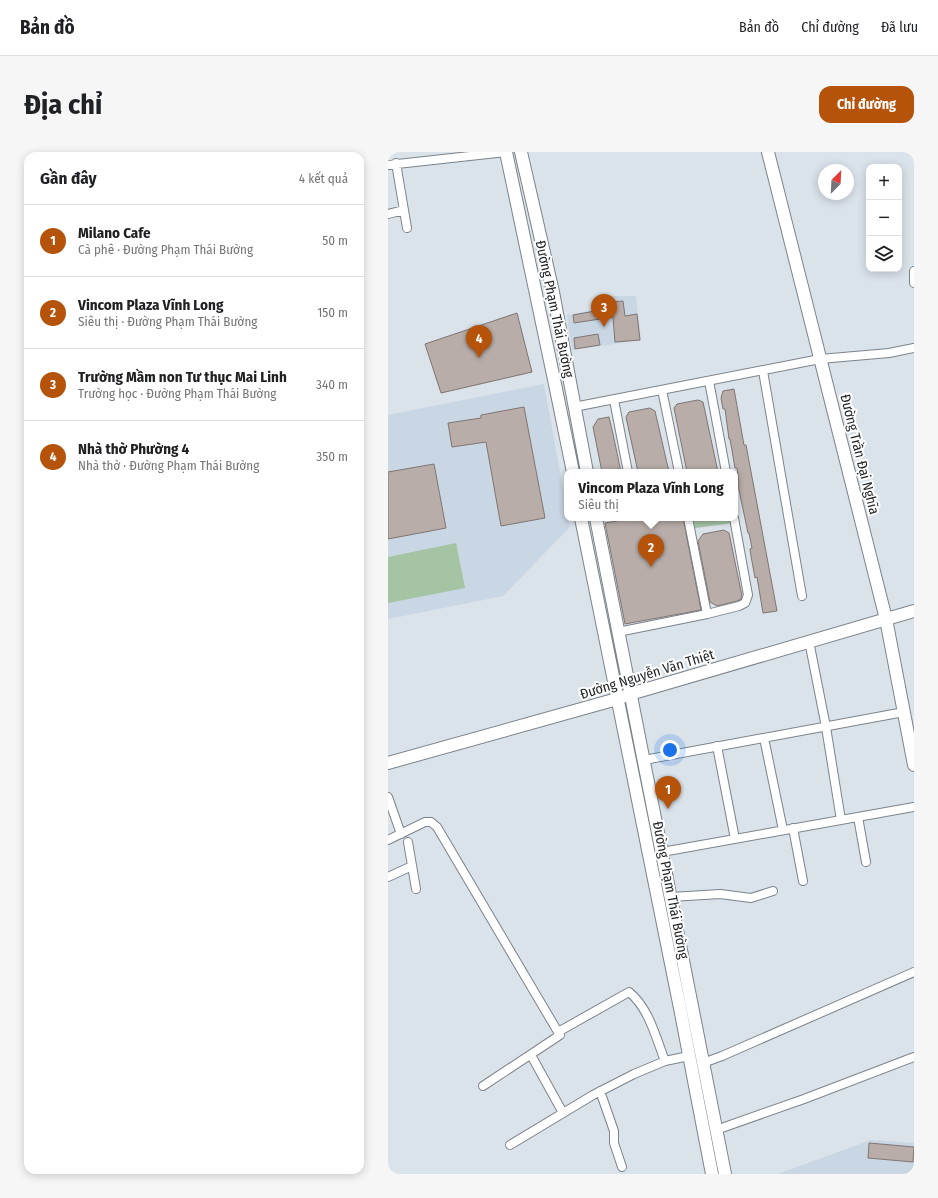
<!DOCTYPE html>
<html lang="vi">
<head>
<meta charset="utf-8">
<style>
  body { margin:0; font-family:"Fira Sans Condensed",sans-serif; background:#f6f6f6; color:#202124 }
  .controls { position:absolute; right:12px; top:12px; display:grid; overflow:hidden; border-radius:8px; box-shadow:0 2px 10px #0003 }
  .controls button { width:36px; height:36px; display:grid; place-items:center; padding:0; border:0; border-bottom:1px solid #e0e0e0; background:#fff; color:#202124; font:20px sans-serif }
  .compass { position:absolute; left:430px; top:12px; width:36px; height:36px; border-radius:50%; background:#fff; box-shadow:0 2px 10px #0003; rotate:24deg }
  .you { position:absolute; left:282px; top:598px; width:14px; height:14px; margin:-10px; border:3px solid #fff; border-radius:50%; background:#1a73e8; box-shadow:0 0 0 6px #1a73e833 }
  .badge { display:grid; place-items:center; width:26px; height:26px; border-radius:50%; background:#b45309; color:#fff; font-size:13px; font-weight:700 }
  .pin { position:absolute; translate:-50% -33px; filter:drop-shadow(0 1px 2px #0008) }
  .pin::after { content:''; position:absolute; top:21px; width:14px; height:12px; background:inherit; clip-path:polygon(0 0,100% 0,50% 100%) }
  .popup { position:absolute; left:176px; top:317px; width:174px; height:52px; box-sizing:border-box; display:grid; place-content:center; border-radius:8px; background:#fff; filter:drop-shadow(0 1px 3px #0005); font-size:13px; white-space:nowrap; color:#757577 }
  .popup b { font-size:15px; color:#202124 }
  .popup::after { content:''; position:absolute; left:50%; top:100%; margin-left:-8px; border:8px solid transparent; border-top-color:#fff }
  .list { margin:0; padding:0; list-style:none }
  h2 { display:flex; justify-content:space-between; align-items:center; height:52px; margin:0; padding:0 16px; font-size:17px }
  h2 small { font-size:13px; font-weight:400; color:#757577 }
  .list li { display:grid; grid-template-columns:26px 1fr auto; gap:12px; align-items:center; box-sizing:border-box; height:72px; padding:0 16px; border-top:1px solid #e0e0e0 }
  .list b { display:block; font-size:15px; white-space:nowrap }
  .list p { margin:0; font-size:13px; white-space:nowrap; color:#757577 }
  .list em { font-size:13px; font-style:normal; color:#757577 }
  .icon { flex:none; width:22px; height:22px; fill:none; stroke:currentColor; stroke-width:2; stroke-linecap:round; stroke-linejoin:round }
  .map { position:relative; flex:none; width:526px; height:1022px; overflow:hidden; border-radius:12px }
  header { display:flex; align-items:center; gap:24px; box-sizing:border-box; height:56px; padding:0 20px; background:#fff; border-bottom:1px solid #e0e0e0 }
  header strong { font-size:19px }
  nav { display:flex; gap:22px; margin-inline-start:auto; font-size:14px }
  .intro { display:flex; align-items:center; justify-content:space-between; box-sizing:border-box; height:96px; padding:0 24px }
  h1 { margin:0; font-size:28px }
  .button { padding:10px 18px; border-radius:12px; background:#b45309; color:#fff; font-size:14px; font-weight:700 }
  main { display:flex; gap:24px; padding:0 24px }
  aside { flex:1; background:#fff; border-radius:12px; box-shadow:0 2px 10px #0003 }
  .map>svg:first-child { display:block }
</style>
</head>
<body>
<header>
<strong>Bản đồ</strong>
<nav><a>Bản đồ</a><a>Chỉ đường</a><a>Đã lưu</a></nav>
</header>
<div class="intro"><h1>Địa chỉ</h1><a class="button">Chỉ đường</a></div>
<main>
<aside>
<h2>Gần đây<small>4 kết quả</small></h2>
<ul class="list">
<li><span class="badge">1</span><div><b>Milano Cafe</b><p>Cà phê · Đường Phạm Thái Bường</p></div><em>50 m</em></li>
<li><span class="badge">2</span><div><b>Vincom Plaza Vĩnh Long</b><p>Siêu thị · Đường Phạm Thái Bường</p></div><em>150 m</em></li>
<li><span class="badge">3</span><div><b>Trường Mầm non Tư thục Mai Linh</b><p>Trường học · Đường Phạm Thái Bường</p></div><em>340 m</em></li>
<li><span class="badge">4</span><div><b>Nhà thờ Phường 4</b><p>Nhà thờ · Đường Phạm Thái Bường</p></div><em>350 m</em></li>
</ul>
</aside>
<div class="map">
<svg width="526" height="1022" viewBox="0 0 526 1022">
  <rect width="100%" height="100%" fill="#dae2ea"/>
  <path fill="#c9d6e3" d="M 216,144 L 248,144 L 253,188 L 184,198 L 179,163 L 216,156 Z
    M 156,232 L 179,358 L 179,366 L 180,366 L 182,375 L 115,444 L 0,467 L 0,263 Z
    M 483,988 L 526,991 L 526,1022 L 390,1022 Z"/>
  <path fill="#a4c4a4" d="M 305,366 L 344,366 L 345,371 L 307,376 Z
    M 68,391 L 77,436 L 0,451 L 0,405 Z"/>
  <path fill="#b8ada9" stroke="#7f7572" d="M 235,149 L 237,164 L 249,162 L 252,188 L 227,190 L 225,165 L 186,171 L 185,163 L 224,156 L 223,150 Z
    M 129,161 L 144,220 L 53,241 L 37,192 Z
    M 210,182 L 212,193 L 187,197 L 186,186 Z
    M 346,237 L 356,293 L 358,293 L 389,459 L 375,461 L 369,425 L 367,426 L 363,404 L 362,397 L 364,396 L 361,381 L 360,381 L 350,333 L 351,332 L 349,316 L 347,316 L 342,287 L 341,287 L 337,257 L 335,257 L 333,246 L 335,239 Z
    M 310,248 L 315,250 L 330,320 L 299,320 L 286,256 L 289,252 Z
    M 136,255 L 157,366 L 113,374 L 98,290 L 64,295 L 60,271 L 93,266 L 93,263 Z
    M 262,256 L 267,259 L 281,320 L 250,320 L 238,265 L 241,260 Z
    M 221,265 L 225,282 L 233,320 L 214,320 L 205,275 L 210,267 Z
    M 46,312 L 58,376 L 0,387 L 0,320 Z
    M 245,366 L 295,366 L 313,458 L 237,472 L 217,371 Z
    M 336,378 L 341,381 L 354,444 L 353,447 L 349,449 L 329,454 L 322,450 L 310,389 L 315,382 Z
    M 481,991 L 526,995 L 525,1010 L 480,1006 Z"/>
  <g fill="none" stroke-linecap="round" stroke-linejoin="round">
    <defs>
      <path id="street" d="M 8,11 L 19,76
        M 0,13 L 118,0
        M 0,62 L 16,58
        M 526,119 L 526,131
        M 375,219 L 414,444
        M 321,229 L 338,320
        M 274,238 L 291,320
        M 226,248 L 240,320
        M 186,255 L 432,207 L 501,201 L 526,196
        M 300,366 L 319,462
        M 230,480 L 319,462 L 351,454 L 357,451 L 360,443 L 346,366
        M 421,489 L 438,575 L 453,668
        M 376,586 L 395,678
        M 329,594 L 347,687
        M 256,608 L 516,560
        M 0,645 L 13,682
        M 470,665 L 478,710
        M 405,676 L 415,729
        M 0,688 L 37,670 L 43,670 L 49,675 L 170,880 L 241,840 C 261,856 268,886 277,909 L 301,904
        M 20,690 L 28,737
        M 274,700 L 526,655
        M 0,725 L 24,714
        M 283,745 L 332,742 L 363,746 L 385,739
        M 143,903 L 175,961
        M 315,911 L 334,904 L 526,820
        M 95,934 L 172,883 L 170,880
        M 212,939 L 226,979 L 226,991 L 234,1015
        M 328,978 L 416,947 L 526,905
        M 122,993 L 205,943 L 246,922 L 277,909"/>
      <path id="secondary" d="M 118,0 L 168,237 L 185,320
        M 133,0 L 165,140 L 199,320
        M 380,0 L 498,467 L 526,613
        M 193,366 L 292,856 L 324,1022
        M 208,366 L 337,1022
        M 0,611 L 229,547 L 242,542 L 526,459"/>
    </defs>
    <use href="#street" stroke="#7c838a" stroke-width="10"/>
    <use href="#secondary" stroke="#7c838a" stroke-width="14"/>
    <use href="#street" stroke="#fff" stroke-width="8"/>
    <use href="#secondary" stroke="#fff" stroke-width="12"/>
  </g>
  <g text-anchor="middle" stroke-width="4" stroke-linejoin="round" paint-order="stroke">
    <g font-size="14" fill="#222528" stroke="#fff">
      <text transform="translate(167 157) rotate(78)" y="5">Đường Phạm Thái Bường</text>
      <text transform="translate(472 302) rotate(76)" y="5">Đường Trần Đại Nghĩa</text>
      <text transform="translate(259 522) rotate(-17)" y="5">Đường Nguyễn Văn Thiệt</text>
      <text transform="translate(283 738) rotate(79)" y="5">Đường Phạm Thái Bường</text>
    </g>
  </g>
</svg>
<div class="controls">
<button>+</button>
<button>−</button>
<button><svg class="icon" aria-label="layers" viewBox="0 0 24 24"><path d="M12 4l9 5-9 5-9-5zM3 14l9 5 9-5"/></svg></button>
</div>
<svg class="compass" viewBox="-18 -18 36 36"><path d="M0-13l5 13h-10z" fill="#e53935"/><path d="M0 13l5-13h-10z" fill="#757577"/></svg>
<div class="you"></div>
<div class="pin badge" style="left:280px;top:657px">1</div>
<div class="pin badge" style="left:263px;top:415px">2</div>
<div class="popup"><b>Vincom Plaza Vĩnh Long</b>Siêu thị</div>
<div class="pin badge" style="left:216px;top:175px">3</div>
<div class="pin badge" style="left:91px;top:206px">4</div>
</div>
</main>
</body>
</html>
